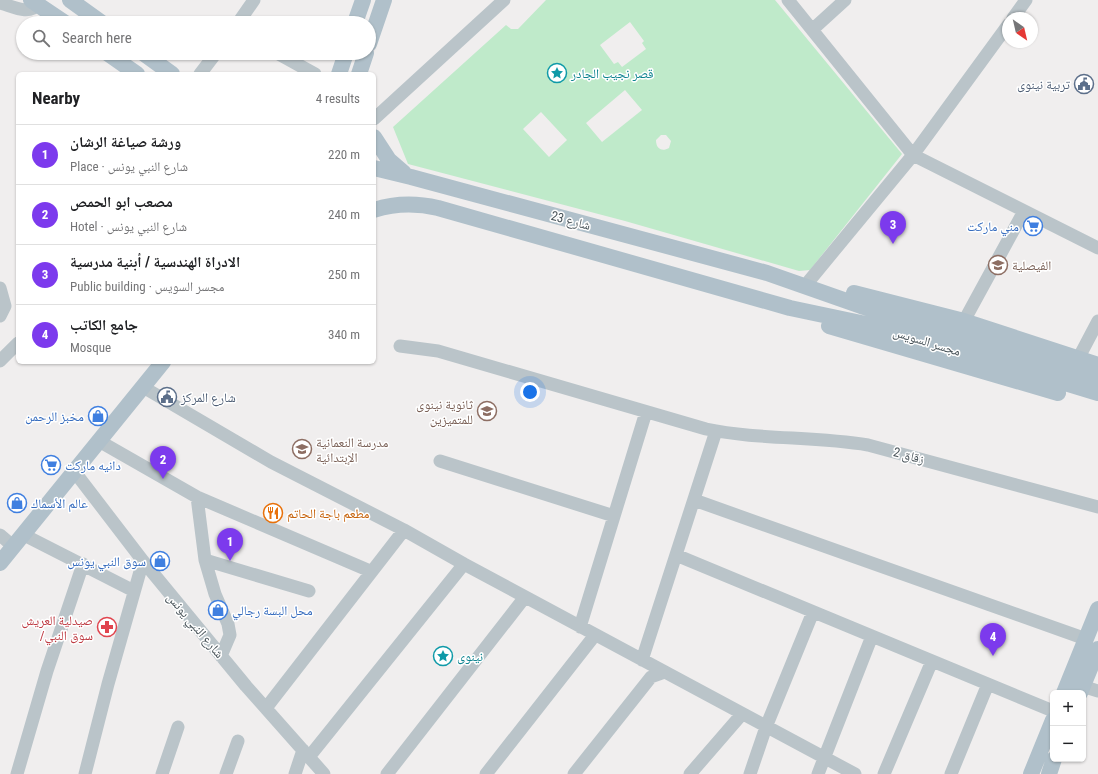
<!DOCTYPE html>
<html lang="en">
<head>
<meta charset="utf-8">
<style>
  body { margin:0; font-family:"Roboto Condensed","Noto Naskh Arabic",sans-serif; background:#f2f2f2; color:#202124 }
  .controls { position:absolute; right:12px; bottom:12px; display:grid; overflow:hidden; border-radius:6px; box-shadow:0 1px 3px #0004 }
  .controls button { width:36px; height:36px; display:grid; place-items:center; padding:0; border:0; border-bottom:1px solid #e0e0e0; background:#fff; color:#202124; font:20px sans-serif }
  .compass { position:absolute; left:1002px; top:12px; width:36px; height:36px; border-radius:50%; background:#fff; box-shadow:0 1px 3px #0004; rotate:146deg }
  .you { position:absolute; left:530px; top:392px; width:14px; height:14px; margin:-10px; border:3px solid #fff; border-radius:50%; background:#1a73e8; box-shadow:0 0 0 6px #1a73e833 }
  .badge { display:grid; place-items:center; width:26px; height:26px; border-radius:50%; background:#7c3aed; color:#fff; font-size:13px; font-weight:700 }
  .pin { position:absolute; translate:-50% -33px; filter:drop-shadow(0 1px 2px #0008) }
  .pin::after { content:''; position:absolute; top:21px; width:14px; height:12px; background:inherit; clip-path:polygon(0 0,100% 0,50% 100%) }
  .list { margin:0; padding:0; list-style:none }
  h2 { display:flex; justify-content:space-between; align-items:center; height:52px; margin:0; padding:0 16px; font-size:17px }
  h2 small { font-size:13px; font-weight:400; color:#757577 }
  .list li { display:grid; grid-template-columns:26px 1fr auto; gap:12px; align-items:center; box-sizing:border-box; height:60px; padding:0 16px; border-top:1px solid #e0e0e0 }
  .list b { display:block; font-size:15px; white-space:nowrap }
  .list p { margin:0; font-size:13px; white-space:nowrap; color:#757577 }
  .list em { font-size:13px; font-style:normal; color:#757577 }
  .icon { flex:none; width:22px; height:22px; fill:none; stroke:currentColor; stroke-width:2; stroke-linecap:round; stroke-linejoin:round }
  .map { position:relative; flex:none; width:1098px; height:774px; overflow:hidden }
  .search { position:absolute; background:#fff; box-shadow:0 1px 3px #0004; left:16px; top:16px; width:360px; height:44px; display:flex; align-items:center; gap:10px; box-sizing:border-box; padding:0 14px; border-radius:22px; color:#757577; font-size:15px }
  .panel { position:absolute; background:#fff; box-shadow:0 1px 3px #0004; left:16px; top:72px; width:360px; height:292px; border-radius:6px }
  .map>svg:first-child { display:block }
</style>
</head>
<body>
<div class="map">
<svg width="1098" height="774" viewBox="0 0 1098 774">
  <rect width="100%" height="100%" fill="#f0eeee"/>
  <path fill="#bfeaca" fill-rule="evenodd" d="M 546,0 L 775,0 L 902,154 L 810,270 L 799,271 L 625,221 L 408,164 L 393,127 L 506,25 L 511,29 L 518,29 ZM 630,22 L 644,41 L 642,43 L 646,49 L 622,67 L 618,62 L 614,64 L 600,45 ZM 625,90 L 642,110 L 602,142 L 586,123 ZM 541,112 L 567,140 L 549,157 L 523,129 ZM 661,135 L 666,135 L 671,141 L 669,148 C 662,152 656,149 656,140 Z"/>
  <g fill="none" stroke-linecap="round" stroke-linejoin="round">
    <path stroke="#bac4c9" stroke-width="13" d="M 788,0 L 913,155 L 1098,248
      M 0,3 C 12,6 29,16 38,4
      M 1013,18 L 1026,0
      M 238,23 L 254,0
      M 812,30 L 845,0
      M 277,53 L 315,74
      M 200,74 L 216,53
      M 374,119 L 504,0
      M 809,281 L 913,155 L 1008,25
      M 0,288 L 5,306 L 0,316
      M 964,321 L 1024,211
      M 400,346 L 438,351 L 706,429 C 759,440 814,436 868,445 L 1098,507
      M 1078,359 L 1098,321
      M 0,361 L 18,343
      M 143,387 L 271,462 L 404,530 L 464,564 L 855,774
      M 99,441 L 197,497 L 370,571
      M 440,461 L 614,516
      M 74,471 L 143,561 L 246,686 L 324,774
      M 197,497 L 205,560 L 215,594 L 228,624 L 230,635 L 221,656
      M 694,500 L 1086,639
      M 0,535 L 14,547
      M 24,535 L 134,591
      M 676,555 L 1053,711
      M 205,560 L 309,591
      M 580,627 L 646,412
      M 642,660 L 716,431
      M 1082,686 L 1098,691
      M 266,708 L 404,530
      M 309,757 L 464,564
      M 17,774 L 47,671 L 83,564
      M 85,774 L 108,684 L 143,561
      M 162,774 L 178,727
      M 226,774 L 238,741
      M 295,774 L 303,750
      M 387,774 L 525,597
      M 486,774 L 595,635
      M 574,774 L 651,677 L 665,672
      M 690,774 L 742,714
      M 750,774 L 766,727 L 813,612
      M 818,774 L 872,636
      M 884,774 L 932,661
      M 951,774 L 988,684"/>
    <path stroke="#b0c0ca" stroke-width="16" d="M 31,0 L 65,23
      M 70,0 L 102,23
      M 355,23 L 363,0
      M 369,44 L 384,0
      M 107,53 L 137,74
      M 143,53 L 172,74
      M 339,74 L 346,53
      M 359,74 L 366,53
      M 374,137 L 389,160 L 404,173
      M 374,168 L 411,177 L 767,273 L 861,306 L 1098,377
      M 374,210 C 396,203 416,203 438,208 L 790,308 L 880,327 L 1098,393
      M 854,293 L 964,321 L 1098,365
      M 829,326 L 1058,393
      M 0,563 L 163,362
      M 1064,693 L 1098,609
      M 1080,693 L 1098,649
      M 1031,774 L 1053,720
      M 1049,774 L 1054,759"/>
  </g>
  <defs>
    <symbol id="sight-ring" viewBox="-11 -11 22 22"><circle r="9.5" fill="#fff" stroke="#0f9aa8" stroke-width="1.5"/><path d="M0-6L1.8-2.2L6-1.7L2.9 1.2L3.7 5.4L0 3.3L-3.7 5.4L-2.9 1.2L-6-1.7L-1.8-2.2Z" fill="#0f9aa8"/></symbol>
    <symbol id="civic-ring" viewBox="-11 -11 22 22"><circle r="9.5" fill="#fff" stroke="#5c6f8a" stroke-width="1.5"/><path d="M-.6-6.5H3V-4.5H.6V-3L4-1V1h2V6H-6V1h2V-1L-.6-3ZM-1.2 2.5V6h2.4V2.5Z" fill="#5c6f8a"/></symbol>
    <symbol id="supermarket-ring" viewBox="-11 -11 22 22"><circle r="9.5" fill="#fff" stroke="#3f7fe0" stroke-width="1.5"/><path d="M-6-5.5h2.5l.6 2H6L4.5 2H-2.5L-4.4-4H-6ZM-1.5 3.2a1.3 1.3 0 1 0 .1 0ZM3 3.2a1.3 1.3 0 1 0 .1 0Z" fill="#3f7fe0"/></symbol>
    <symbol id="school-ring" viewBox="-11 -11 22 22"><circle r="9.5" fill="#fff" stroke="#8d6e63" stroke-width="1.5"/><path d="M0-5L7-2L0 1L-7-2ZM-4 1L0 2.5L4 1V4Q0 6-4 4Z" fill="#8d6e63"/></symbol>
    <symbol id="shop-ring" viewBox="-11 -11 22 22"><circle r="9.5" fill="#fff" stroke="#3f7fe0" stroke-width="1.5"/><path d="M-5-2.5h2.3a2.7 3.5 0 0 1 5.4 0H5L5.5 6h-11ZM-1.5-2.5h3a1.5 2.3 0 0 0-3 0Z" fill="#3f7fe0"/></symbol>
    <symbol id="restaurant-ring" viewBox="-11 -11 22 22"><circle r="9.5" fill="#fff" stroke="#e8710a" stroke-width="1.5"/><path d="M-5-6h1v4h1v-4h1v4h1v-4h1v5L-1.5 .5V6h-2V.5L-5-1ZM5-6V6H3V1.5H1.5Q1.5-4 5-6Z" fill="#e8710a"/></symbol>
    <symbol id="pharmacy-ring" viewBox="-11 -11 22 22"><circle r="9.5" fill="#fff" stroke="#e0444e" stroke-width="1.5"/><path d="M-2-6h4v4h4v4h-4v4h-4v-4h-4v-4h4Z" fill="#e0444e"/></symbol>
  </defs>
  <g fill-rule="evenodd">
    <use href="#sight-ring" x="546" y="62" width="22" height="22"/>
    <use href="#civic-ring" x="1073" y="73" width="22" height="22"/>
    <use href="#supermarket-ring" x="1022" y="215" width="22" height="22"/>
    <use href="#school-ring" x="987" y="254" width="22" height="22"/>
    <use href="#civic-ring" x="156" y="386" width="22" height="22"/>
    <use href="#school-ring" x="476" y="400" width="22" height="22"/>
    <use href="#shop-ring" x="87" y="405" width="22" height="22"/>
    <use href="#school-ring" x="291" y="438" width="22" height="22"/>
    <use href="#supermarket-ring" x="40" y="454" width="22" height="22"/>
    <use href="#shop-ring" x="6" y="492" width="22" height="22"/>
    <use href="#restaurant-ring" x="262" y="502" width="22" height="22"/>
    <use href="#shop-ring" x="149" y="550" width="22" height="22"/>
    <use href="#shop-ring" x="207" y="599" width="22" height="22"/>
    <use href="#pharmacy-ring" x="96" y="616" width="22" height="22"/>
    <use href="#sight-ring" x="432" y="645" width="22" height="22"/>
  </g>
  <g text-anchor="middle" stroke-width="3" stroke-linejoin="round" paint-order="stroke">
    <g font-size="13" fill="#0d838f" stroke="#fff" text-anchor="start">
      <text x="571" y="78">قصر نجيب الجادر</text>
      <text x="457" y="661">نينوى</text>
    </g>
    <g font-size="13" fill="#4e5e75" stroke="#fff" text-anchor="end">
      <text x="1070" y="89">تربية نينوى</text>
      <text x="181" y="402" text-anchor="start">شارع المركز</text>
    </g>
    <g font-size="13" fill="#485359" stroke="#fff">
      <text transform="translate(571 220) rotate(15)" y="5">شارع 23</text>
      <text transform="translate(927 341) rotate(17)" y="5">مجسر السويس</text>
      <text transform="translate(909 455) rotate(15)" y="5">زقاق 2</text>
      <text transform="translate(196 625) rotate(50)" y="5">شارع النبي يونس</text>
    </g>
    <g font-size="13" fill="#366cbe" stroke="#fff" text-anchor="end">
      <text x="1019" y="231">مني ماركت</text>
      <text x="84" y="421">مخبز الرحمن</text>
      <text x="65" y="470" text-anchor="start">دانيه ماركت</text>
      <text x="31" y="508" text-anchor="start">عالم الأسماك</text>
      <text x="146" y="566">سوق النبي يونس</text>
      <text x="232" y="615" text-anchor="start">محل البسة رجالي</text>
    </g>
    <g font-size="13" fill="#785e54" stroke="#fff" text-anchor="start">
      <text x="1012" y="270">الفيصلية</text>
      <text x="473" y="409" text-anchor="end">ثانوية نينوى<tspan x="473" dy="15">للمتميزين</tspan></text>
      <text x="316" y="447">مدرسة النعمانية<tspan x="316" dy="15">الإبتدائية</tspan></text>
    </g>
    <g font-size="13" fill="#c56008" stroke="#fff" text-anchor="start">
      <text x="287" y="518">مطعم باجة الحاتم</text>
    </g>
    <g font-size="13" fill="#be3a42" stroke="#fff" text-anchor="end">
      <text x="93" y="625">صيدلية العريش<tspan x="93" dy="15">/سوق النبي</tspan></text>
    </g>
  </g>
</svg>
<div class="controls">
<button>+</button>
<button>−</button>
</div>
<svg class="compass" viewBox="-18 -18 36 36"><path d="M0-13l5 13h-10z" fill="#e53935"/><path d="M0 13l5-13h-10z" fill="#757577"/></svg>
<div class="you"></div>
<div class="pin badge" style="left:230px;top:561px">1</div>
<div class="pin badge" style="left:163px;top:479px">2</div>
<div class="pin badge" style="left:893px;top:244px">3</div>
<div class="pin badge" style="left:993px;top:656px">4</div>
<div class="search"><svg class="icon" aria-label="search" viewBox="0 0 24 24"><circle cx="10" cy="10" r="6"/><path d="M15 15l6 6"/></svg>Search here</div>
<section class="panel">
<h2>Nearby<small>4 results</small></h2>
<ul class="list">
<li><span class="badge">1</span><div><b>ورشة صياغة الرشان</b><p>Place · شارع النبي يونس</p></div><em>220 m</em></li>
<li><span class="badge">2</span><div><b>مصعب ابو الحمص</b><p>Hotel · شارع النبي يونس</p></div><em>240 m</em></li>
<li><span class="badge">3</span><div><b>الادراة الهندسية / أبنية مدرسية</b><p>Public building · مجسر السويس</p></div><em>250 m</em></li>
<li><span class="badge">4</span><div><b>جامع الكاتب</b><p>Mosque</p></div><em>340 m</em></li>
</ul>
</section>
</div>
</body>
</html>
